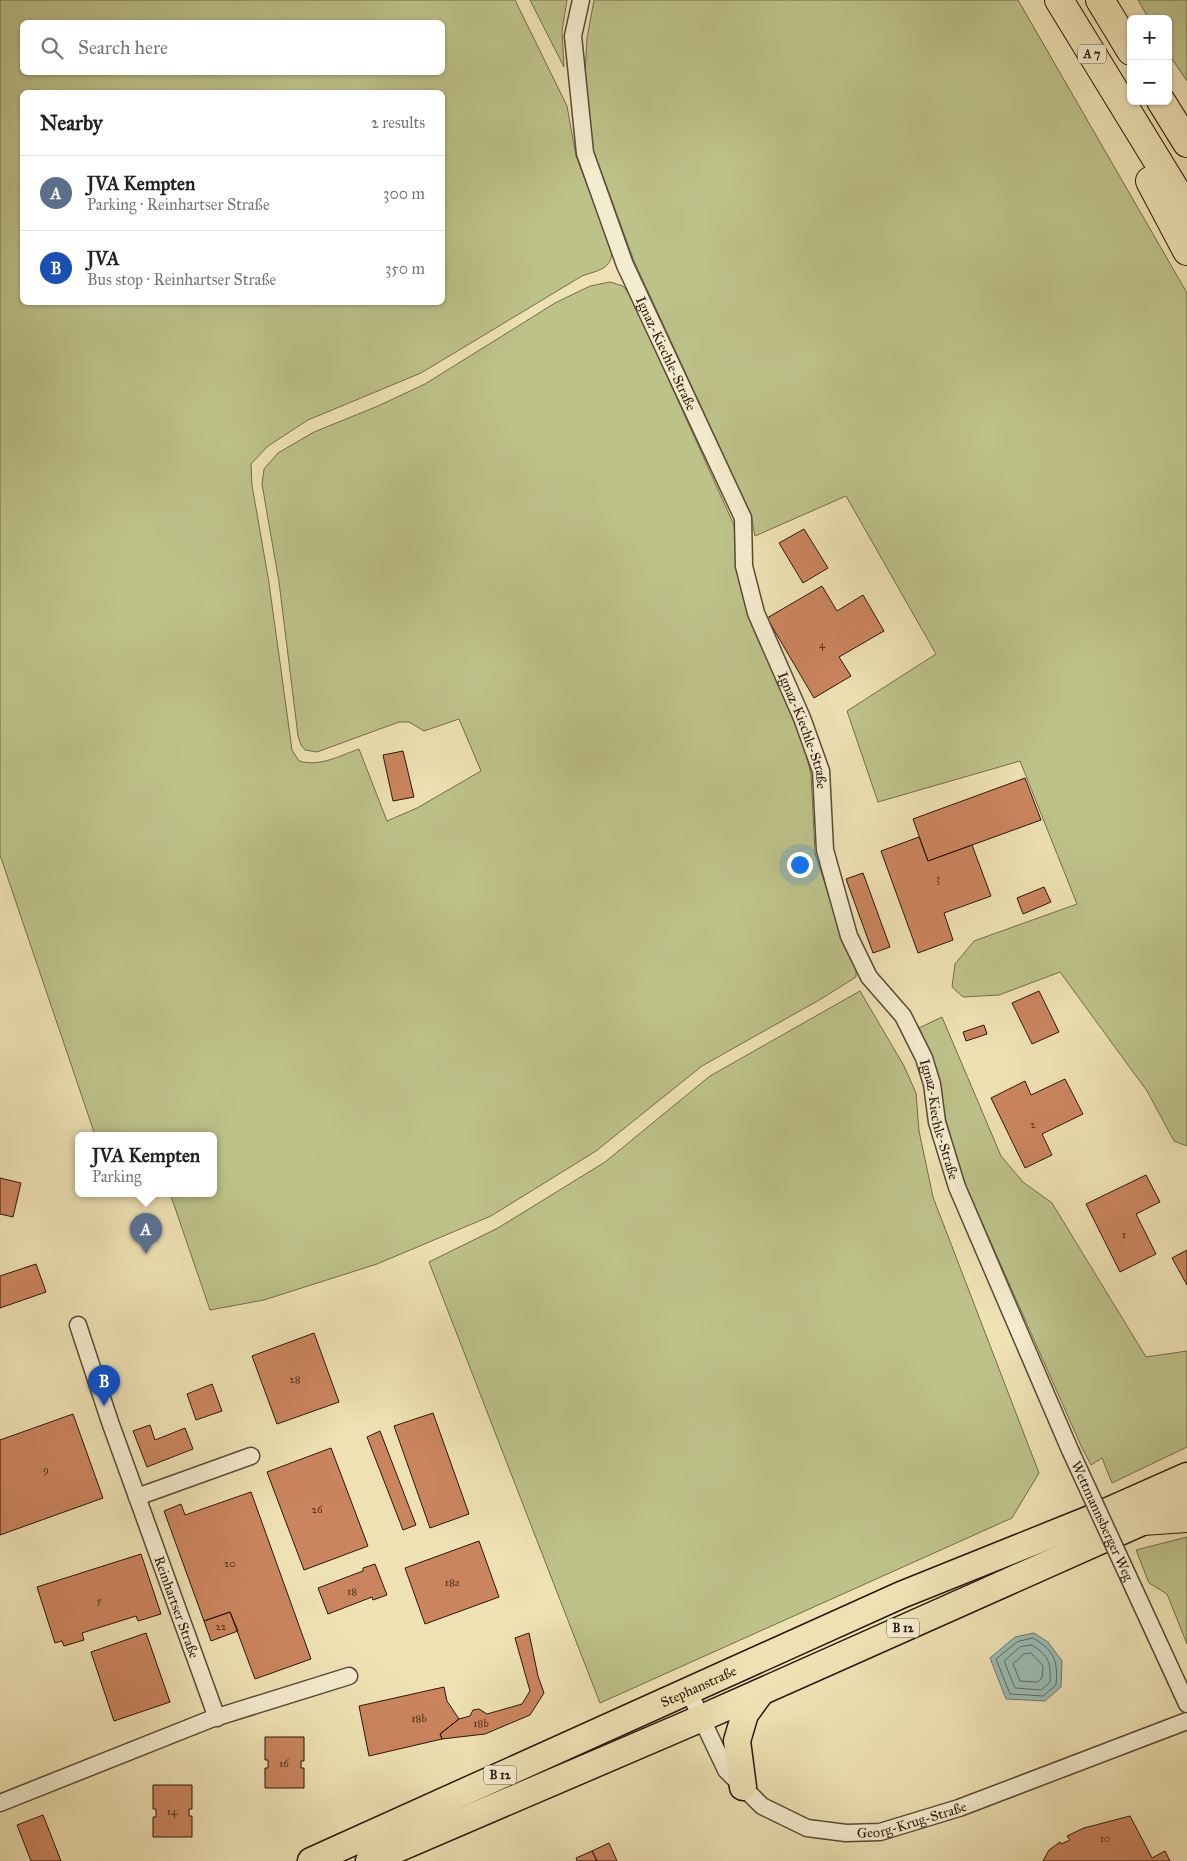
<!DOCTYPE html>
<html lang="en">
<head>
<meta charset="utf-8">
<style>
  body { margin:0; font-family:"IM FELL Great Primer",serif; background:#f2f2f2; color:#222 }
  .controls { position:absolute; right:15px; top:15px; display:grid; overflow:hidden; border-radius:8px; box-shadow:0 1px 4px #0004 }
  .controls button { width:45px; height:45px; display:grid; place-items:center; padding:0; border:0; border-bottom:1px solid #e0e0e0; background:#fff; color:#222; font:25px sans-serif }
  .you { position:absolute; left:799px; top:864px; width:18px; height:18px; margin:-12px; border:4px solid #fff; border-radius:50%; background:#1a73e8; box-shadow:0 0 0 8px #1a73e833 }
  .badge { display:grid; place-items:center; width:32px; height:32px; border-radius:50%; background:#2563eb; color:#fff; font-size:16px; font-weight:700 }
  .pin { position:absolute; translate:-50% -41px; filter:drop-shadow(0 1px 2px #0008) }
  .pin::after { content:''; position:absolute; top:26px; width:18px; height:15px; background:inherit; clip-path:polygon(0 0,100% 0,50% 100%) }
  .popup { position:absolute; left:75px; top:1132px; width:142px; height:65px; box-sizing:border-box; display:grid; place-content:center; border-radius:8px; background:#fff; filter:drop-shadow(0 1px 4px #0005); font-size:16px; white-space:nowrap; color:#767676 }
  .popup b { font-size:19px; color:#222 }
  .popup::after { content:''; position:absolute; left:50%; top:100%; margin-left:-10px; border:10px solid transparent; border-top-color:#fff }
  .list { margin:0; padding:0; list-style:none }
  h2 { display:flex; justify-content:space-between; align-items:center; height:65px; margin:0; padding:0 20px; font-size:21px }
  h2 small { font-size:16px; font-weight:400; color:#767676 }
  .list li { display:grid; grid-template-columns:32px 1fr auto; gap:15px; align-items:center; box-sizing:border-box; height:75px; padding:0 20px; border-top:1px solid #e0e0e0 }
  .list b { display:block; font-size:19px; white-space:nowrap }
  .list p { margin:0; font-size:16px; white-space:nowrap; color:#767676 }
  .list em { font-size:16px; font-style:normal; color:#767676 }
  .icon { flex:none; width:28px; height:28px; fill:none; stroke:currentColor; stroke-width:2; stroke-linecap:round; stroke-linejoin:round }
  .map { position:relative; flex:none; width:1187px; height:1861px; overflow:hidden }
  .search { position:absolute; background:#fff; box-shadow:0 1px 4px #0004; left:20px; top:20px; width:425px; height:55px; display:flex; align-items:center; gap:12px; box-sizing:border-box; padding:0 18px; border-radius:8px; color:#767676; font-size:19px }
  .panel { position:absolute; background:#fff; box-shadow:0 1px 4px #0004; left:20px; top:90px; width:425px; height:215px; border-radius:8px }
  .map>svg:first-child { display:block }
</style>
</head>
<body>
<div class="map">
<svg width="1187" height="1861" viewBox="0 0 1187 1861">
  <rect width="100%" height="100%" fill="#eee1b3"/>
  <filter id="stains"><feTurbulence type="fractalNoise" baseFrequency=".004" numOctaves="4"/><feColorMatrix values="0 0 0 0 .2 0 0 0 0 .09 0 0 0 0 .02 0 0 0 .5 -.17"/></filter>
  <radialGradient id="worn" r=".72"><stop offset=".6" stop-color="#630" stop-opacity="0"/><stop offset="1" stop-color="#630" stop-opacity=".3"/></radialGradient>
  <path fill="#bdc289" stroke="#736c4b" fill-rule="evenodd" d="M 0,0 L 515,0 L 567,106 L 576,156 L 612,250 C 612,270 598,270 582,276 L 421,373 L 308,420 L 268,446 L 251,464 L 252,485 L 269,583 L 292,750 L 299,761 C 320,767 339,756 359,749 L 387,821 L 417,808 L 481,771 L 459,719 L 424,731 L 409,722 L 399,722 L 317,752 L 305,750 L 301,745 L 298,736 L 279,582 L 262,484 L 264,469 L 278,453 L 314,432 L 378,406 L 425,384 L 555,303 L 590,286 L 610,282 L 623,286 L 631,296 L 734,525 L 737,568 L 748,616 L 797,720 L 811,774 L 815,853 L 843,940 L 856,968 L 856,977 L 821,999 L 702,1066 L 596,1151 L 491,1216 L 377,1264 L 264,1300 L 210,1310 L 170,1193 L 214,1193 L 214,1135 L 95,1135 L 0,855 ZM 22,22 L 442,22 L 442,72 L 22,72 ZM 22,92 L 442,92 L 442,302 L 22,302 Z
    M 530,0 L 567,0 L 562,31 L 564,67 Z
    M 594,0 L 1018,0 L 1187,293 L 1187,1146 L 1174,1141 L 1147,1091 L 1060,972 L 999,995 L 963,997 L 952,987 L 955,964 L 974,941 L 1077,904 L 1020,761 L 878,802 L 847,711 L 936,654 L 846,496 L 755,536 L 751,515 L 634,261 L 594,152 L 584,95 L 587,38 Z
    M 1138,0 L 1187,0 L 1187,81 L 1168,53 L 1168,19 L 1149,19 Z
    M 860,991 L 904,1066 L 916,1093 L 919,1131 L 933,1197 L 1039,1473 L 1012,1518 L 600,1703 L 429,1262 L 498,1228 L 605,1162 L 710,1076 Z
    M 942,1017 L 1001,1156 L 1023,1182 L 1052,1203 L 1146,1357 L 1187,1351 L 1187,1447 L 1112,1483 L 1102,1458 L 1091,1465 L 1082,1448 L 965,1184 L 946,1121 L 931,1055 L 919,1028 Z
    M 1187,1537 L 1187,1644 L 1167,1594 L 1149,1583 L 1136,1550 Z"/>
  <path fill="#9bbcb3" stroke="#6d7a71" d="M 1034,1633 L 1048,1642 L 1062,1661 L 1061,1687 L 1045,1701 L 1006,1699 L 990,1658 L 1015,1637 Z"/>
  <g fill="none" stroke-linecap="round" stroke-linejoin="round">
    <path stroke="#626960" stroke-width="1" d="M 1033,1638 C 1055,1651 1058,1661 1056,1685 L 1043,1696 L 1010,1694 L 996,1659 L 1017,1642 Z
      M 1032,1645 C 1049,1656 1051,1663 1050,1682 L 1041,1690 L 1015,1688 L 1004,1661 L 1020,1647 Z
      M 1031,1653 L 1043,1666 L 1042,1678 L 1038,1682 L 1020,1681 L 1013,1664 L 1024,1654 Z"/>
  </g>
  <path fill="#cb855e" stroke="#29160d" d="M 804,529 L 828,568 L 803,583 L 779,543 Z
    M 822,586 L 837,611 L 863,595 L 884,631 L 839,657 L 851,676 L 814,698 L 767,618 Z
    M 403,751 L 414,797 L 393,801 L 383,755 Z
    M 1025,778 L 1041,820 L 928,861 L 913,819 Z
    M 919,837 L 928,861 L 972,845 L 991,896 L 944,913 L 953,940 L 918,953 L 881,851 Z
    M 863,873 L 890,947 L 873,953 L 846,879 Z
    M 1044,887 L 1051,902 L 1023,914 L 1017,898 Z
    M 1039,991 L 1059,1032 L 1032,1044 L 1012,1003 Z
    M 984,1025 L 987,1034 L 966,1041 L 963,1032 Z
    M 1065,1079 L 1083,1114 L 1042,1134 L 1052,1155 L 1025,1168 L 991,1098 L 1025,1081 L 1031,1095 Z
    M 1146,1175 L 1160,1202 L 1136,1214 L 1156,1254 L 1120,1272 L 1086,1204 Z
    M 0,1178 L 21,1183 L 13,1217 L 0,1214 Z
    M 1187,1250 L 1187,1285 L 1172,1258 Z
    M 36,1264 L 46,1292 L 0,1308 L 0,1276 Z
    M 314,1333 L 339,1402 L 277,1424 L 252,1356 Z
    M 212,1384 L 222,1411 L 196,1420 L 187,1394 Z
    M 433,1413 L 469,1514 L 430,1528 L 394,1426 Z
    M 73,1414 L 103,1498 L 0,1535 L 0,1440 Z
    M 150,1425 L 155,1440 L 185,1428 L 193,1449 L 147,1467 L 133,1431 Z
    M 380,1431 L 416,1525 L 403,1530 L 367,1437 Z
    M 331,1448 L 368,1546 L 304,1570 L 267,1472 Z
    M 251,1492 L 311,1659 L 255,1679 L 230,1612 L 204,1621 L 164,1511 L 181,1504 L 185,1515 Z
    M 479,1541 L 499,1597 L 425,1624 L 405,1568 Z
    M 141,1554 L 161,1614 L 138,1621 L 136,1616 L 82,1633 L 84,1640 L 64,1646 L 62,1641 L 55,1643 L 37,1587 Z
    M 375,1564 L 387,1595 L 373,1600 L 372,1597 L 328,1614 L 318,1588 L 363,1571 L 363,1568 Z
    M 230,1612 L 238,1631 L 211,1641 L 204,1621 Z
    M 146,1633 L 170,1702 L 114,1721 L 91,1652 Z
    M 529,1633 L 538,1676 L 544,1693 L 530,1715 L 485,1734 L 442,1739 L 440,1734 L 459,1719 L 470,1716 L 473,1710 L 479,1709 L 487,1714 L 522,1704 L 530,1691 L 515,1638 Z
    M 444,1687 L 447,1701 L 459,1719 L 440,1734 L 442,1739 L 369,1756 L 359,1706 Z
    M 265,1737 L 304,1737 L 304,1761 L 301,1761 L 301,1768 L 304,1768 L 304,1788 L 265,1788 L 265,1768 L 268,1768 L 268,1760 L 265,1760 Z
    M 153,1785 L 192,1785 L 192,1809 L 189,1809 L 189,1816 L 192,1816 L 192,1837 L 153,1837 L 153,1817 L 156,1817 L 156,1809 L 153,1809 Z
    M 43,1815 L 61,1861 L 31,1861 L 17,1825 Z
    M 1130,1816 L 1152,1858 L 1165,1851 L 1170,1861 L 1043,1861 L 1049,1850 L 1060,1842 L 1061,1844 L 1070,1840 L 1067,1836 L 1084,1828 Z
    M 609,1843 L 617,1861 L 597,1861 L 592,1851 Z
    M 592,1851 L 597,1861 L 577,1861 L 576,1858 Z"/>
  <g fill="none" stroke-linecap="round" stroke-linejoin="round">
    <defs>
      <g id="street">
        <path id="s1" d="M 581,0 L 573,36 L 585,153 L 625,265 L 743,518 L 744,566 L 756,613 L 802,718 L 821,771 L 825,850 L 849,936 L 869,977 L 903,1016 L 924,1058 L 932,1084 L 937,1122 L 957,1187 L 1070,1450"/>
        <path id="s2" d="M 78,1325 L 110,1422 L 217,1718"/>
        <path d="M 137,1497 L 251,1456"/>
        <path d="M 1135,1591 L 1187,1704"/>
        <path id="s3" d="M 689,1692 L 726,1770 L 762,1806 L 807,1828 L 846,1833 L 880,1832 L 959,1808 L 1187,1721"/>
        <path d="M 0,1803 L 211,1719 L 349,1676"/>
      </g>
      <g id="primary">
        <path d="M 743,1787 L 737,1741 L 745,1714 L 761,1692"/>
        <path id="s4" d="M 311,1861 L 901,1595 L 1090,1519 L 1187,1476"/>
        <path d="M 369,1861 L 702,1718 L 1187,1502"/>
      </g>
      <path id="highway" d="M 1059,0 L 1187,209
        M 1100,0 L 1131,51
        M 1161,101 L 1187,143
        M 1150,181 L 1187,251
        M 1143,1521 L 1187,1518"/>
    </defs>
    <use href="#street" stroke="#5a4936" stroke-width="19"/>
    <use href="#primary" stroke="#29160d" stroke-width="29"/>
    <use href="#highway" stroke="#29160d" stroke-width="30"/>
    <use href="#street" stroke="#f4ecce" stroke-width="16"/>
    <use href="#primary" stroke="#eee1b3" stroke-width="26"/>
    <use href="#highway" stroke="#eee1b3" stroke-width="28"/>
    <defs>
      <g id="street-bridge">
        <path id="s5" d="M 1070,1450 L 1135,1591"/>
      </g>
    </defs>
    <use href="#street-bridge" stroke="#5a4936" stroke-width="19" stroke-linecap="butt"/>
    <use href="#street-bridge" stroke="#f4ecce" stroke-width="16"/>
  </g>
  <g text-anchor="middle" stroke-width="4.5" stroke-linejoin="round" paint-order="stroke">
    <g font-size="11" fill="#523221">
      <text x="822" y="648">4</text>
      <text x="938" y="882">3</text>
      <text x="1033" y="1128">2</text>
      <text x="1124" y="1238">1</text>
      <text x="295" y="1383">28</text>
      <text x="46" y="1473">9</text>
      <text x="317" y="1513">26</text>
      <text x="230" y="1567">20</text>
      <text x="452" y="1586">18a</text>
      <text x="352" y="1595">18</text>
      <text x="99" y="1604">5</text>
      <text x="221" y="1630">22</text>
      <text x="419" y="1722">18b</text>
      <text x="481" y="1727">18b</text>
      <text x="284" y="1767">16</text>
      <text x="172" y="1815">14</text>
      <text x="1105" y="1842">10</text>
    </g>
    <g fill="#f4ecce" stroke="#665647" stroke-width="1">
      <rect x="1078" y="44.5" width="28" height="19" rx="4"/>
      <rect x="887" y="1618.5" width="32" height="19" rx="4"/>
      <rect x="484" y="1765.5" width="32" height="19" rx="4"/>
    </g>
    <g font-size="12" font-weight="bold" fill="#29160d">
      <text x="1092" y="58">A 7</text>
      <text x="903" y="1632">B 12</text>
      <text x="500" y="1779">B 12</text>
    </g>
    <g font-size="14" fill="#29160d" stroke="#f4ecce">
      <text dy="5" stroke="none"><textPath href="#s1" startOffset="371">Ignaz-Kiechle-Straße</textPath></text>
      <text dy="5" stroke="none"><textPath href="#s1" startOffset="776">Ignaz-Kiechle-Straße</textPath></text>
      <text dy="5" stroke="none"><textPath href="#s1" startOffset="1196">Ignaz-Kiechle-Straße</textPath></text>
      <text dy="5" stroke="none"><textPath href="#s5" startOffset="78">Wettmannsberger Weg</textPath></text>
      <text dy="5" stroke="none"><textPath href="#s2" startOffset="299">Reinhartser Straße</textPath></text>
      <text dy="5" stroke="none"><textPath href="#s4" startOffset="425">Stephanstraße</textPath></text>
      <text dy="5" stroke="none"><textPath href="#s3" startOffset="294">Georg-Krug-Straße</textPath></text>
    </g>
  </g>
  <rect width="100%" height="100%" filter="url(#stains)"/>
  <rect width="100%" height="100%" fill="url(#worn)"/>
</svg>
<div class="controls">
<button>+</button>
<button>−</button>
</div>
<div class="you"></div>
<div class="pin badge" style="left:146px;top:1254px;background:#5c6f8a">A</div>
<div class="popup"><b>JVA Kempten</b>Parking</div>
<div class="pin badge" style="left:104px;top:1406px;background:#1a4fb4">B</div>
<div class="search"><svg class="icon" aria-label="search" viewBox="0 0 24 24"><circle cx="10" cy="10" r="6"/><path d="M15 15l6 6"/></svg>Search here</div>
<section class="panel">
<h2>Nearby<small>2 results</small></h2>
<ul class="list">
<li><span class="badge" style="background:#5c6f8a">A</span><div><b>JVA Kempten</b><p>Parking · Reinhartser Straße</p></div><em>300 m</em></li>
<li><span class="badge" style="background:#1a4fb4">B</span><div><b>JVA</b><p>Bus stop · Reinhartser Straße</p></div><em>350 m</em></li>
</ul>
</section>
</div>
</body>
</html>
